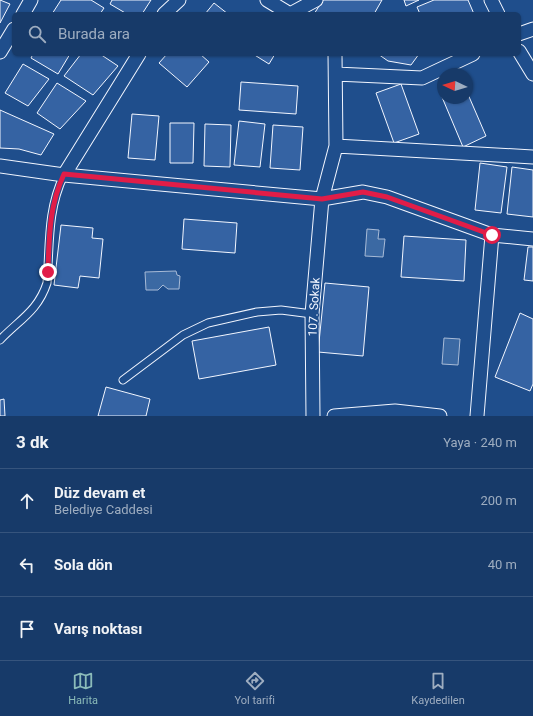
<!DOCTYPE html>
<html lang="tr">
<head>
<meta charset="utf-8">
<style>
  body { margin:0; font-family:Roboto,sans-serif; background:#244571; color:#f1f3f6 }
  .compass { position:absolute; left:437px; top:68px; width:36px; height:36px; border-radius:50%; background:#173a69; box-shadow:0 1px 3px #0004; rotate:274deg }
  .stop { position:absolute; width:12px; height:12px; margin:-9px; border:3px solid #e11d48; border-radius:50%; background:#fff }
  .stop.end { background:#e11d48; border-color:#fff; box-shadow:0 1px 4px #0008 }
  .list { margin:0; padding:0; list-style:none }
  h2 { display:flex; justify-content:space-between; align-items:center; height:52px; margin:0; padding:0 16px; font-size:17px }
  h2 small { font-size:13px; font-weight:400; color:#9eadc0 }
  .list li { display:grid; grid-template-columns:26px 1fr auto; gap:12px; align-items:center; box-sizing:border-box; height:64px; padding:0 16px; border-top:1px solid #36547d }
  .list b { display:block; font-size:15px; white-space:nowrap }
  .list p { margin:0; font-size:13px; white-space:nowrap; color:#9eadc0 }
  .list em { font-size:13px; font-style:normal; color:#9eadc0 }
  .icon { flex:none; width:22px; height:22px; fill:none; stroke:currentColor; stroke-width:2; stroke-linecap:round; stroke-linejoin:round }
  .map { position:relative; flex:none; width:533px; height:416px; overflow:hidden }
  .search { position:absolute; background:#173a69; box-shadow:0 1px 3px #0004; left:12px; right:12px; top:12px; height:44px; display:flex; align-items:center; gap:10px; box-sizing:border-box; padding:0 14px; border-radius:6px; color:#9eadc0; font-size:15px }
  .sheet { height:244px; background:#173a69 }
  nav { display:flex; justify-content:space-around; align-items:center; box-sizing:border-box; height:56px; border-top:1px solid #36547d; background:#173a69; font-size:11px; color:#9eadc0 }
  nav a { display:grid; justify-items:center; gap:2px }
  nav .on { color:#8bbbb9 }
  .map>svg:first-child { display:block }
</style>
</head>
<body>
<div class="map">
<svg width="533" height="416" viewBox="0 0 533 416">
  <rect width="100%" height="100%" fill="#1f4e8c"/>
  <path fill="#3b69a3" stroke="#a8bbd7" d="M 367,229 L 379,230 L 378,239 L 385,239 L 383,257 L 365,256 Z
    M 176,271 L 177,275 L 180,276 L 179,289 L 168,289 L 163,285 L 158,290 L 146,290 L 145,272 Z
    M 444,338 L 460,339 L 458,365 L 442,364 Z"/>
  <path fill="#3563a3" stroke="#f2f6ff" d="M 0,0 L 10,4 L 0,23 Z
    M 61,0 L 91,0 L 104,8 L 100,14 L 52,14 Z
    M 112,0 L 151,0 L 142,14 L 127,14 L 110,4 Z
    M 323,0 L 382,0 L 374,14 L 314,14 Z
    M 404,0 L 419,0 L 406,6 Z
    M 434,0 L 468,0 L 474,14 L 420,14 L 417,7 Z
    M 214,3 L 228,14 L 205,14 Z
    M 33,54 L 70,54 L 58,74 L 31,58 Z
    M 81,54 L 100,54 L 118,66 L 93,95 L 64,76 Z
    M 167,54 L 200,54 L 209,62 L 187,87 L 159,63 Z
    M 253,54 L 275,54 L 269,64 Z
    M 378,54 L 419,54 L 411,65 L 388,61 Z
    M 23,64 L 49,79 L 28,106 L 5,93 Z
    M 241,82 L 298,86 L 296,114 L 239,110 Z
    M 57,83 L 86,101 L 60,129 L 37,113 Z
    M 401,84 L 419,134 L 394,143 L 376,93 Z
    M 443,89 L 443,98 L 467,98 L 467,92 L 486,136 L 463,147 L 439,90 Z
    M 0,110 L 54,134 L 41,155 L 19,149 L 0,148 Z
    M 132,114 L 159,116 L 155,160 L 128,158 Z
    M 239,121 L 265,124 L 260,167 L 234,165 Z
    M 170,123 L 194,123 L 193,163 L 170,163 Z
    M 205,124 L 231,125 L 230,167 L 204,166 Z
    M 273,125 L 303,127 L 300,170 L 270,168 Z
    M 480,163 L 507,167 L 501,213 L 475,210 Z
    M 512,167 L 533,170 L 533,217 L 507,214 Z
    M 184,219 L 237,223 L 235,253 L 182,249 Z
    M 61,225 L 93,228 L 92,238 L 103,239 L 99,278 L 80,276 L 78,288 L 54,285 Z
    M 404,236 L 466,240 L 464,281 L 401,277 Z
    M 528,247 L 533,247 L 533,281 L 524,280 Z
    M 325,283 L 369,287 L 363,356 L 318,352 Z
    M 520,313 L 533,319 L 533,384 L 530,391 L 495,377 Z
    M 269,327 L 276,365 L 199,379 L 192,341 Z
    M 106,387 L 150,399 L 146,416 L 98,416 Z
    M 4,399 L 5,416 L 0,416 L 0,400 Z"/>
  <g fill="none" stroke-linecap="round" stroke-linejoin="round">
    <defs>
      <path id="service" d="M 0,340 C 19,320 38,311 47,283 C 50,245 47,210 64,175
        M 123,380 L 183,335 L 208,323 L 257,312 L 281,310 L 312,314"/>
      <path id="minor" d="M 267,0 L 290,14
        M 491,0 L 498,14
        M 23,14 L 31,0
        M 164,14 L 179,0
        M 290,14 L 316,0
        M 519,34 L 533,29
        M 519,51 L 533,74
        M 0,52 L 14,29
        M 335,54 L 336,146
        M 336,74 L 422,78 L 473,54
        M 0,166 L 64,175 L 322,199 L 363,192 L 387,197 L 492,235 L 533,239
        M 64,175 L 139,54
        M 313,416 L 312,314 L 322,199 L 336,146 L 533,157
        M 334,416 L 395,411 L 440,416
        M 477,416 L 492,235"/>
    </defs>
    <use href="#service" stroke="#f2f6ff" stroke-width="9"/>
    <use href="#minor" stroke="#f2f6ff" stroke-width="15"/>
    <use href="#service" stroke="#1f4e8c" stroke-width="7"/>
    <use href="#minor" stroke="#1f4e8c" stroke-width="13"/>
  </g>
  <g fill="none" stroke-linecap="round" stroke-linejoin="round">
    <path stroke="#e11d48" stroke-width="5" d="M 48,272 C 49,238 49,206 64,174 L 322,199 L 363,192 L 387,197 L 492,235"/>
  </g>
  <g text-anchor="middle" stroke-width="3" stroke-linejoin="round" paint-order="stroke">
    <g font-size="12" fill="#f2f6ff" stroke="#1f4e8c">
      <text transform="translate(314 307) rotate(-87)" y="4">107. Sokak</text>
    </g>
  </g>
</svg>
<svg class="compass" viewBox="-18 -18 36 36"><path d="M0-13l5 13h-10z" fill="#e53935"/><path d="M0 13l5-13h-10z" fill="#9eadc0"/></svg>
<div class="stop" style="left:492px;top:235px"></div>
<div class="stop end" style="left:48px;top:272px"></div>
<div class="search"><svg class="icon" aria-label="search" viewBox="0 0 24 24"><circle cx="10" cy="10" r="6"/><path d="M15 15l6 6"/></svg>Burada ara</div>
</div>
<section class="sheet">
<h2>3 dk<small>Yaya · 240 m</small></h2>
<ul class="list">
<li><svg class="icon" aria-label="ahead" viewBox="0 0 24 24"><path d="M12 20V5M6 11l6-6 6 6"/></svg><div><b>Düz devam et</b><p>Belediye Caddesi</p></div><em>200 m</em></li>
<li><svg class="icon" aria-label="left" viewBox="0 0 24 24"><path d="M17 20v-9H6M10 6l-5 5 5 5"/></svg><div><b>Sola dön</b></div><em>40 m</em></li>
<li><svg class="icon" aria-label="arrive" viewBox="0 0 24 24"><path d="M6 21V4h12l-3 4 3 4H6"/></svg><div><b>Varış noktası</b></div></li>
</ul>
</section>
<nav>
<a class="on"><svg class="icon" aria-label="map" viewBox="0 0 24 24"><path d="M3 6l6-2 6 2 6-2v14l-6 2-6-2-6 2zM9 4v14M15 6v14"/></svg>Harita</a>
<a><svg class="icon" aria-label="directions" viewBox="0 0 24 24"><path d="M12 3l9 9-9 9-9-9zM9 14v-3h6M13 9l2 2-2 2"/></svg>Yol tarifi</a>
<a><svg class="icon" aria-label="saved" viewBox="0 0 24 24"><path d="M7 4h10v16l-5-4-5 4z"/></svg>Kaydedilen</a>
</nav>
</body>
</html>
